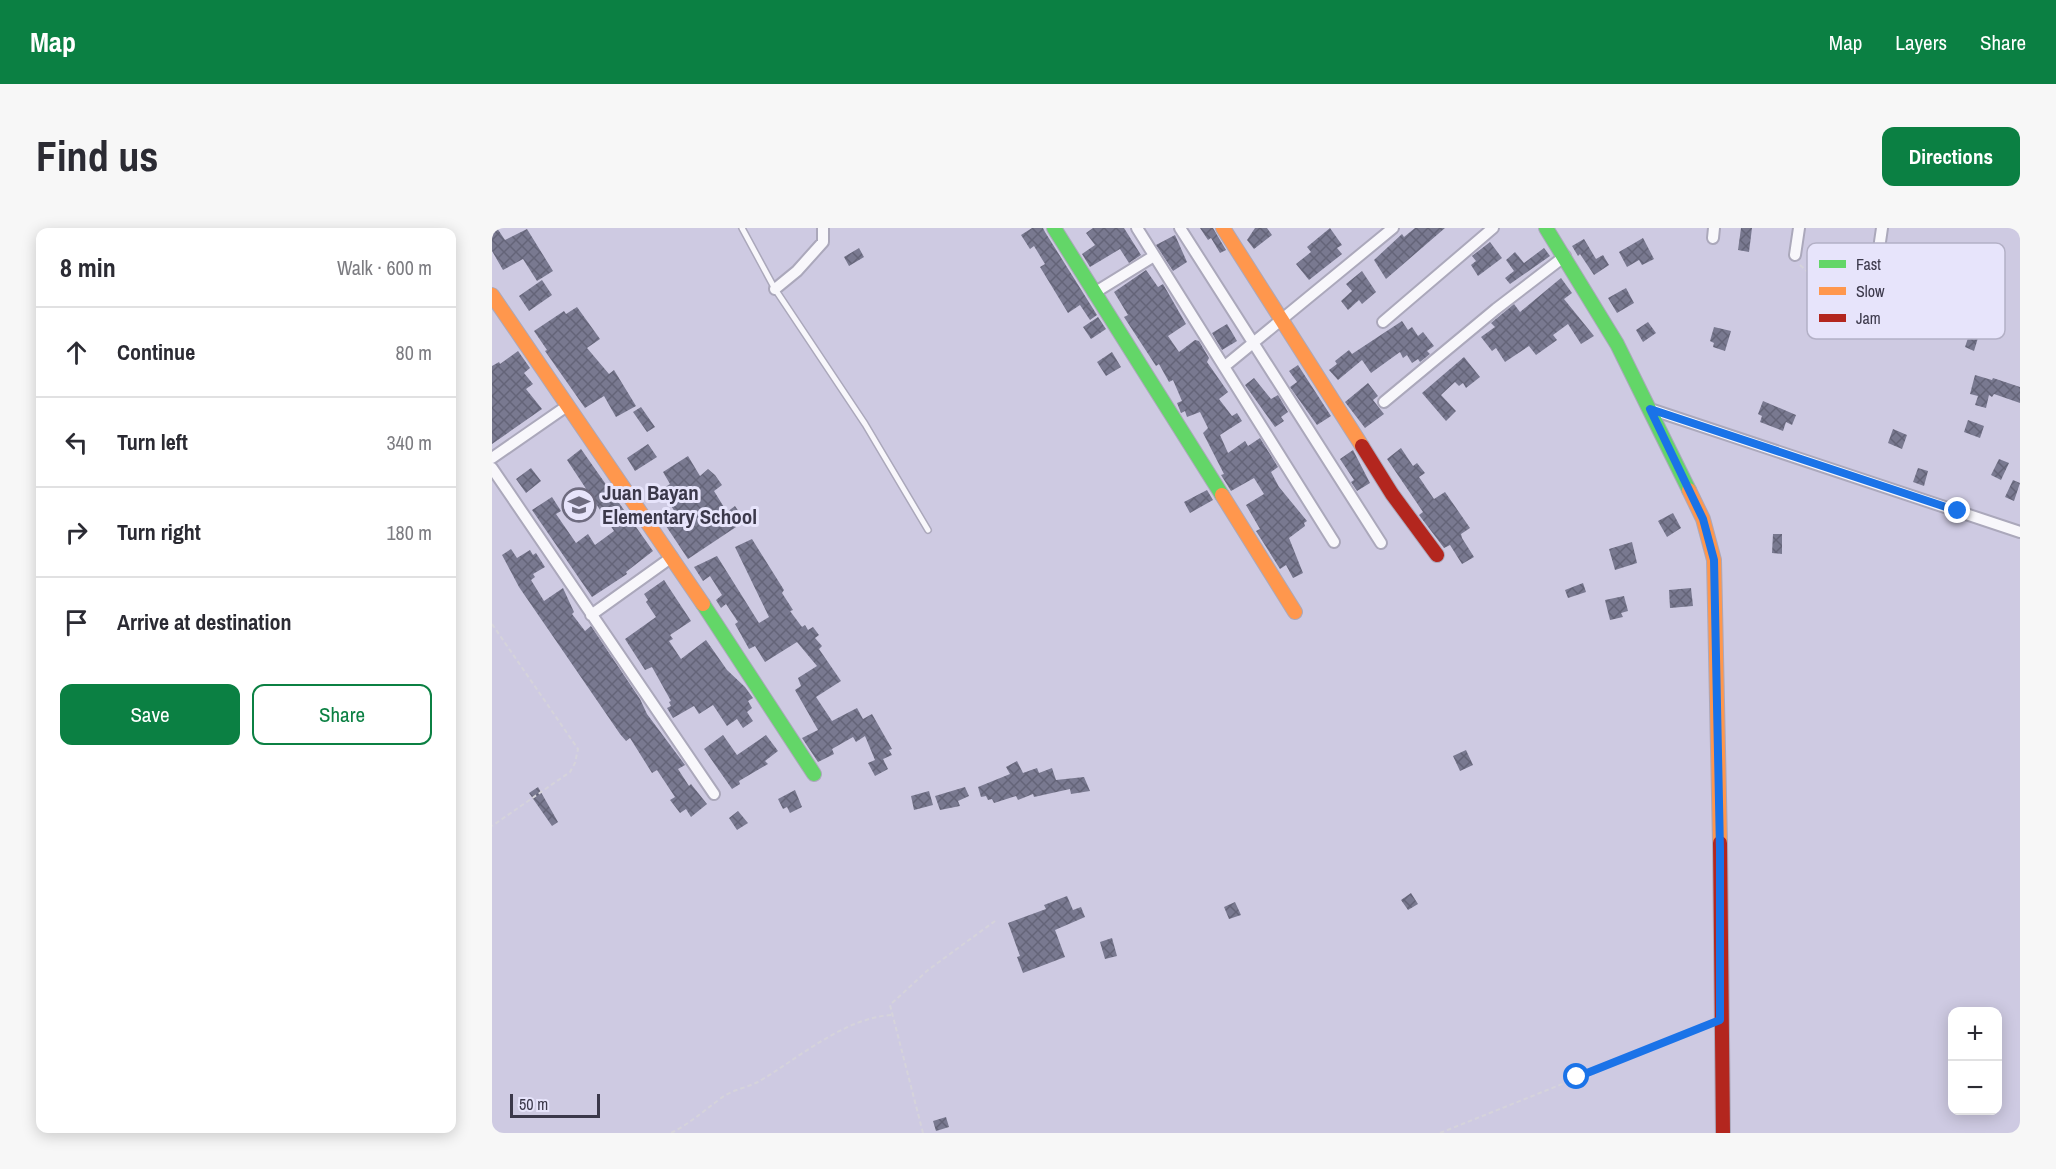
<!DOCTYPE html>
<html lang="en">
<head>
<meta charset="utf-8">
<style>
  body { margin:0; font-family:"Archivo Narrow",sans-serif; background:#f7f7f7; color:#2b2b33 }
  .controls { position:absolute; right:18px; bottom:18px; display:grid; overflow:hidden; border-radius:12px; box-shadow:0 3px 15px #0003 }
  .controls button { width:54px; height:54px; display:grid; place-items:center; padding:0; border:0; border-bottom:2px solid #e1e1e2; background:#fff; color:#2b2b33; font:30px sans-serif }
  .scale { position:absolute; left:18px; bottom:15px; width:90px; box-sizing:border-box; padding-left:6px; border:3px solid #3b384a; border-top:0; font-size:16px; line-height:21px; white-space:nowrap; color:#3b384a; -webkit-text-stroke:4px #e7e4fb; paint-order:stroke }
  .stop { position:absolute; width:18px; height:18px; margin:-14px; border:4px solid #1a73e8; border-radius:50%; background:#fff }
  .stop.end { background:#1a73e8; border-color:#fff; box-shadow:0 2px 6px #0008 }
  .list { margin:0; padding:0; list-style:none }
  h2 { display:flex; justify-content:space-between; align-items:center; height:78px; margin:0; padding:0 24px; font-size:26px }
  h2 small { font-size:20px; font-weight:400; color:#7c7c81 }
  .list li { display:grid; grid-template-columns:39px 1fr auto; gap:18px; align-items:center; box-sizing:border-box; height:90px; padding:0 24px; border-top:2px solid #e1e1e2 }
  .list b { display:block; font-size:22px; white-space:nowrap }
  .list em { font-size:20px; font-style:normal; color:#7c7c81 }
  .actions { display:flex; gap:12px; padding:18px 24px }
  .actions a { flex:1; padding:14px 0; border:2px solid #0b8043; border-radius:12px; text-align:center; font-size:21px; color:#0b8043 }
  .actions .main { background:#0b8043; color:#fff }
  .icon { flex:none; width:33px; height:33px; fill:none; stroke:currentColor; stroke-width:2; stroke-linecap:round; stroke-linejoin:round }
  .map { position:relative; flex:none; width:1528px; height:905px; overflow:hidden; border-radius:12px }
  header { display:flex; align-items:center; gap:36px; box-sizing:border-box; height:84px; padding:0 30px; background:#0b8043; color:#fff }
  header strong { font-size:28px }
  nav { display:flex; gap:33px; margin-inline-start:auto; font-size:21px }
  .intro { display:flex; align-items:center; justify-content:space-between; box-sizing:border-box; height:144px; padding:0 36px }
  h1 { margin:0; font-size:42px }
  .button { padding:15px 27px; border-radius:12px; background:#0b8043; color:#fff; font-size:21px; font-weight:700 }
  main { display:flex; gap:36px; padding:0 36px }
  aside { flex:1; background:#fff; border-radius:12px; box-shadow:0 3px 15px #0003 }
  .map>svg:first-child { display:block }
</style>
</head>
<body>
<header>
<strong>Map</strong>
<nav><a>Map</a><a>Layers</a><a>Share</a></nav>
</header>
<div class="intro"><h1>Find us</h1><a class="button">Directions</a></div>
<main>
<aside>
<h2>8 min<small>Walk · 600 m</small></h2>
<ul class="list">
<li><svg class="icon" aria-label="ahead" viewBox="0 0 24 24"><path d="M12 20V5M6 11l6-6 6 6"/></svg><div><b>Continue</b></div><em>80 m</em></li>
<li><svg class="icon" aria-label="left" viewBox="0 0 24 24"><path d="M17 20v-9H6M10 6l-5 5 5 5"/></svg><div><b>Turn left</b></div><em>340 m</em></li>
<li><svg class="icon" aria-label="right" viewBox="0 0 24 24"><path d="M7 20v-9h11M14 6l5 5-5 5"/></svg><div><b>Turn right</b></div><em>180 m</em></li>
<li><svg class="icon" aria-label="arrive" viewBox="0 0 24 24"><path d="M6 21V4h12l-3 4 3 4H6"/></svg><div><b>Arrive at destination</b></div></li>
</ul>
<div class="actions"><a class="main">Save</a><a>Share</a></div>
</aside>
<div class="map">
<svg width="1528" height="905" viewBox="0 0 1528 905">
  <defs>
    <pattern id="building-cross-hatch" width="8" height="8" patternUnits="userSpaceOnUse" patternTransform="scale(1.5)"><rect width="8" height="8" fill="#797990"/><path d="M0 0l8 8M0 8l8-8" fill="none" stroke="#646478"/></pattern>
  </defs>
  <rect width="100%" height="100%" fill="#cecae2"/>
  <path fill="url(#building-cross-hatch)" d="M 0,0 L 5,0 L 13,12 L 35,1 L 61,43 L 45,53 L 31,31 L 11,42 L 0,23 Z
    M 540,0 L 551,0 L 553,4 L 605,87 L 598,92 L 588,77 L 576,85 L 548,39 L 553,36 L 542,18 L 538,21 L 529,7 Z
    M 601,0 L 632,0 L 649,27 L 637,35 L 628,21 L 598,39 L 590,26 L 603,17 L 594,5 Z
    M 708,0 L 721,0 L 734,22 L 728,25 L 719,10 L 716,12 Z
    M 763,0 L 775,0 L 780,7 L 762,21 L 755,12 Z
    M 838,0 L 850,17 L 845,20 L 850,26 L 817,52 L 804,36 L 819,24 L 815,19 Z
    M 923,0 L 953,0 L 894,51 L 882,32 L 910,6 L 912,9 Z
    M 1249,0 L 1260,0 L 1257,24 L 1246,22 Z
    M 683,7 L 695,34 L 681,43 L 664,17 Z
    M 1151,10 L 1162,31 L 1150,37 L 1147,32 L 1135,39 L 1127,24 Z
    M 1092,11 L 1104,31 L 1111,27 L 1117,37 L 1102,47 L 1088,26 L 1086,28 L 1080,18 Z
    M 998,14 L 1010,30 L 986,48 L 979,37 L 984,33 L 980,28 Z
    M 367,20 L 372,29 L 357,38 L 352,29 Z
    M 1052,20 L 1058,28 L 1018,56 L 1013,50 L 1022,43 L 1014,32 L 1023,24 L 1032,35 Z
    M 654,42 L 666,59 L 671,56 L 694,96 L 676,108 L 687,124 L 703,112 L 707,113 L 717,130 L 715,134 L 736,164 L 727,171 L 740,188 L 745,185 L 750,193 L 728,207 L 736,225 L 753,213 L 756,218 L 768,210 L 786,239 L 779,244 L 787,259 L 815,293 L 812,295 L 813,298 L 797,310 L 811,345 L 801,350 L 794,337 L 788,341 L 764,303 L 768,301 L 754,277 L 772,266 L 762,250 L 739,263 L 729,247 L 732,246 L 711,205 L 716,200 L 708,184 L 695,189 L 693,183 L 689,185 L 685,175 L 690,173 L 681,152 L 677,154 L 667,136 L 664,138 L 632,89 L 636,87 L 622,64 Z
    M 870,43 L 884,64 L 870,76 L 867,72 L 856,82 L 849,73 L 860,63 L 854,56 Z
    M 1069,50 L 1080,65 L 1072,71 L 1102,108 L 1089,116 L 1076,96 L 1061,107 L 1065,112 L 1044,127 L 1037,118 L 1013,134 L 1004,120 L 1000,123 L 989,109 L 1003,99 L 999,95 L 1022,76 L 1028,84 Z
    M 50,52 L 60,67 L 37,83 L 27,68 Z
    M 1134,60 L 1142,75 L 1125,85 L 1116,70 Z
    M 85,79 L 108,111 L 95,120 L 117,146 L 122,142 L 144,178 L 124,189 L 112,168 L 93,180 L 53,123 L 55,122 L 42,103 L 72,83 L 74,86 Z
    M 606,89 L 614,101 L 599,111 L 591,99 Z
    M 910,93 L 916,102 L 920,99 L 926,108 L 931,104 L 942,118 L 935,123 L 938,126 L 928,134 L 926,131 L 920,135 L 915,127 L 911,130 L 908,124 L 879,145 L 870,132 L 846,152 L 837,142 L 845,136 L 843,133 L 857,122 L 860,126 Z
    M 1156,94 L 1164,105 L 1151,114 L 1144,102 Z
    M 735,96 L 745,113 L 730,122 L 720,105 Z
    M 1222,99 L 1239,103 L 1233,123 L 1221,119 L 1222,115 L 1218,113 Z
    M 1477,107 L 1486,110 L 1482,123 L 1473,119 Z
    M 26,123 L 38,140 L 32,145 L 41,156 L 34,161 L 50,181 L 0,216 L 0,138 L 7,134 L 8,136 Z
    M 620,124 L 629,139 L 614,148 L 605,134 Z
    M 972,129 L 988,149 L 974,160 L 971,155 L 967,158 L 963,154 L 949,167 L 964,183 L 954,193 L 930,165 Z
    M 806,137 L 839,188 L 825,197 L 798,159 L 805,154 L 797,143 Z
    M 1483,147 L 1500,152 L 1501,150 L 1528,159 L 1528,175 L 1502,166 L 1500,169 L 1497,167 L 1494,180 L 1483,177 L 1486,168 L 1478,166 Z
    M 762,150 L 779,171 L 786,167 L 796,184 L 789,189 L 792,193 L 783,199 L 753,157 Z
    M 876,155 L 886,168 L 881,172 L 892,186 L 873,200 L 853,174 Z
    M 1271,173 L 1304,187 L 1300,197 L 1294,194 L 1291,203 L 1268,194 L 1270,188 L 1266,186 Z
    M 149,179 L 163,199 L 155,204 L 141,184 Z
    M 1476,192 L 1492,198 L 1488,210 L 1472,204 Z
    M 1401,201 L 1415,207 L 1410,221 L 1396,215 Z
    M 156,216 L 165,229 L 143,243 L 135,230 Z
    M 909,220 L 921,238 L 925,235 L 933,245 L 927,249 L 942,271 L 953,264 L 978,300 L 969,306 L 970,310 L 982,329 L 970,336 L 958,317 L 952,320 L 927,287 L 931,284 L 895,231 Z
    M 89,221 L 161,323 L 134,344 L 135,346 L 100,369 L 40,282 L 60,269 L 69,283 L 64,286 L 84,315 L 96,306 L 103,317 L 122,303 L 75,232 Z
    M 861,222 L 878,255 L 865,263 L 859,254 L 862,252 L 848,231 Z
    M 196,228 L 208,248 L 216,241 L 223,247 L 230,257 L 222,263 L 235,284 L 243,278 L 253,293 L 196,331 L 170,292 L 183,284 L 169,262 L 178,256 L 171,244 Z
    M 1507,231 L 1517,235 L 1509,252 L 1499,247 Z
    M 39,240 L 49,253 L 34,265 L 24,251 Z
    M 1426,240 L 1436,243 L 1432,258 L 1421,254 Z
    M 1521,252 L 1528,255 L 1522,273 L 1513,269 Z
    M 715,262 L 721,272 L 698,285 L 692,274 Z
    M 1181,285 L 1189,300 L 1175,309 L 1166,293 Z
    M 1281,306 L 1290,306 L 1290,326 L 1280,325 Z
    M 260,311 L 292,362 L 290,365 L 301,382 L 298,383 L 310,399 L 313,397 L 316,402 L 321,399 L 327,407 L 323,410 L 330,418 L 327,421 L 349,453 L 324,469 L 340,493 L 365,480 L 371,491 L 380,486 L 400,521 L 397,522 L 400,527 L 391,531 L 396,541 L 383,548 L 376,535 L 383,532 L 373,508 L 364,514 L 361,509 L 340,521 L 342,526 L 326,534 L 310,510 L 326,502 L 303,462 L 309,458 L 306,450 L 325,438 L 305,414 L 273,434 L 263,418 L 257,421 L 243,396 L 246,394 L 234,376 L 229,380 L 224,372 L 230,367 L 218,348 L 211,353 L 202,339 L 225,328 L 267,395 L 277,389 L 243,319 Z
    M 1140,314 L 1145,335 L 1123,342 L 1117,321 Z
    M 19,321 L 25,330 L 38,322 L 41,327 L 44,325 L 53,339 L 41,346 L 43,349 L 39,352 L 52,373 L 71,360 L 82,384 L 80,386 L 93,403 L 99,398 L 148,471 L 155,486 L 193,537 L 186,541 L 197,558 L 199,556 L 215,576 L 199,589 L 194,581 L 188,585 L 178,572 L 183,569 L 165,542 L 160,545 L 138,510 L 134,513 L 128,506 L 27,359 L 10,327 Z
    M 172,352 L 199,393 L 178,407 L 181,411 L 177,413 L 189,431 L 214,412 L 235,442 L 253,459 L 261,470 L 256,473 L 260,480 L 255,484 L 261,493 L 251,500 L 245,491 L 235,498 L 221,477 L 207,486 L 202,478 L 181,490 L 175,480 L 179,478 L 177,474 L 179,473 L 160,439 L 153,442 L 133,411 L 164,389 L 154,374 L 156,372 L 152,366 Z
    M 1091,355 L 1094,364 L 1076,370 L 1073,362 Z
    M 1199,360 L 1201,378 L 1178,380 L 1177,362 Z
    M 1132,368 L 1136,383 L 1129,385 L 1131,389 L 1118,392 L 1113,372 Z
    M 231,507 L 245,527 L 274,507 L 286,523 L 273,533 L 276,536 L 247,553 L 248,556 L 240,561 L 212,521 Z
    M 974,522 L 981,537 L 968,543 L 961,528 Z
    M 525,533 L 531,545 L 545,540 L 547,545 L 560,540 L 564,552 L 592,549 L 598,563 L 579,566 L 578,561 L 542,569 L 541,566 L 526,572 L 524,568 L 502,575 L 500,571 L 496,572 L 494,568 L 489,569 L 486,559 L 518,546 L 514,539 Z
    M 46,559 L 66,594 L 60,598 L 37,565 Z
    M 473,559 L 477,568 L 466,573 L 468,578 L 448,582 L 443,568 Z
    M 303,562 L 310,579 L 298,585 L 295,579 L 291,581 L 286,571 Z
    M 437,563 L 441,577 L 422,582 L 419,568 Z
    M 246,583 L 256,595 L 245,602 L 237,590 Z
    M 919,665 L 926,676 L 916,682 L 909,672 Z
    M 575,668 L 581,682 L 589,679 L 593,689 L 563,702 L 573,729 L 531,745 L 525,729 L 528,728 L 516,695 L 554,681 L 552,677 Z
    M 743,674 L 749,687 L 737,691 L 732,679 Z
    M 620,710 L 625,728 L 613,731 L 608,714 Z
    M 454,889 L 457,899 L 444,903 L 441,893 Z"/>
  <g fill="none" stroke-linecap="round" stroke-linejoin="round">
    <defs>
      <path id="lane" d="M 250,0 L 283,61 L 373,196 L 436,302"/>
      <path id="street" d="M 645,0 L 842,314
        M 688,0 L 889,315
        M 1221,10 L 1222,0
        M 1303,27 L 1307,0
        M 283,61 L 305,43 L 331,14 L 331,0
        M 602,65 L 662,28
        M 1379,76 L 1390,0
        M 891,94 L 1001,0
        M 733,138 L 901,0
        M 892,174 L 1004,81 L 1073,28
        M 1158,181 L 1528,304
        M 0,230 L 75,178
        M 0,240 L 222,566
        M 99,387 L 180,329"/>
      <path id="fast" d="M 562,0 L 730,267
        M 1054,0 L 1125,116 L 1197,262
        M 211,376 L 322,546"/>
      <path id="slow" d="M 731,0 L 870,218
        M 0,67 L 211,376
        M 1197,262 L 1211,291 L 1222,332 L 1228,615
        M 730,267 L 803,384"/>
      <path id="jam" d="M 870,218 L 900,266 L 945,327
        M 1228,615 L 1231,905"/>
    </defs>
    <use href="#lane" stroke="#aba8bb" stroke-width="8"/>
    <use href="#street" stroke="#aba8bb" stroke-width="14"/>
    <use href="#fast" stroke="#aba8bb" stroke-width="16"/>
    <use href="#slow" stroke="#aba8bb" stroke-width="16"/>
    <use href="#jam" stroke="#aba8bb" stroke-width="16"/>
    <path stroke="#d5d3db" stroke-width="2" stroke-dasharray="4.5 3" stroke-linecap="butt" d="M 1308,37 L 1319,47 L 1335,53
      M 0,396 L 86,521 L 83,535 L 78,544 L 0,598
      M 179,905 C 200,894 210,884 228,871 C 239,862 254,860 266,854 C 307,830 353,789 401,787
      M 431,905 L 398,777 L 436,742 L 503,693
      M 948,905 L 1215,798"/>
    <use href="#lane" stroke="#f8f7fb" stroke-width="5"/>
    <use href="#street" stroke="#f8f7fb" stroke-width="10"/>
    <use href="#fast" stroke="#63d668" stroke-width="14"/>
    <use href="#slow" stroke="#ff974d" stroke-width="14"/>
    <use href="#jam" stroke="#b3261e" stroke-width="14"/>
  </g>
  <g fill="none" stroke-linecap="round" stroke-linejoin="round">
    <path stroke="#1a73e8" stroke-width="8" d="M 1085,849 L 1228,792 L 1228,622 L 1222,332 L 1211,291 L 1158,181 L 1466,283"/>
  </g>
  <defs>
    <symbol id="school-ring" viewBox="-11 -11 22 22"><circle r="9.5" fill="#e7e4fb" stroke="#6e6b7f" stroke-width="1.5"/><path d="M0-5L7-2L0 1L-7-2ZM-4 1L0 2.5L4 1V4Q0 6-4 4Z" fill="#6e6b7f"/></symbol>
  </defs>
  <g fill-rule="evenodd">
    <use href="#school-ring" x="68" y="258" width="38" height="38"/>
  </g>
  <g text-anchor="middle" stroke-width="6" stroke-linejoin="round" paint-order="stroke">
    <g font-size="21" font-weight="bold" fill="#3b384a" stroke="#e7e4fb" text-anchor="start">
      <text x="110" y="272">Juan Bayan<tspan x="110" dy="24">Elementary School</tspan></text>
    </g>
  </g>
  <rect x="1315" y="15" width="198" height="96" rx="9" fill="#e7e4fb" stroke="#b3b0c6" stroke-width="1.5"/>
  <rect x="1327" y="32" width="27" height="8" fill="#63d668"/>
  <rect x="1327" y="59" width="27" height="8" fill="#ff974d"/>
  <rect x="1327" y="86" width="27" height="8" fill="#b3261e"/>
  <g font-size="16" fill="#3b384a">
    <text x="1364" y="42">Fast</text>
    <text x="1364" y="69">Slow</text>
    <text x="1364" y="96">Jam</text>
  </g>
</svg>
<div class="controls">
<button>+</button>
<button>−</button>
</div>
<div class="scale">50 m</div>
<div class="stop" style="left:1085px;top:849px"></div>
<div class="stop end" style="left:1466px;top:283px"></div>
</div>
</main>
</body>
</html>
